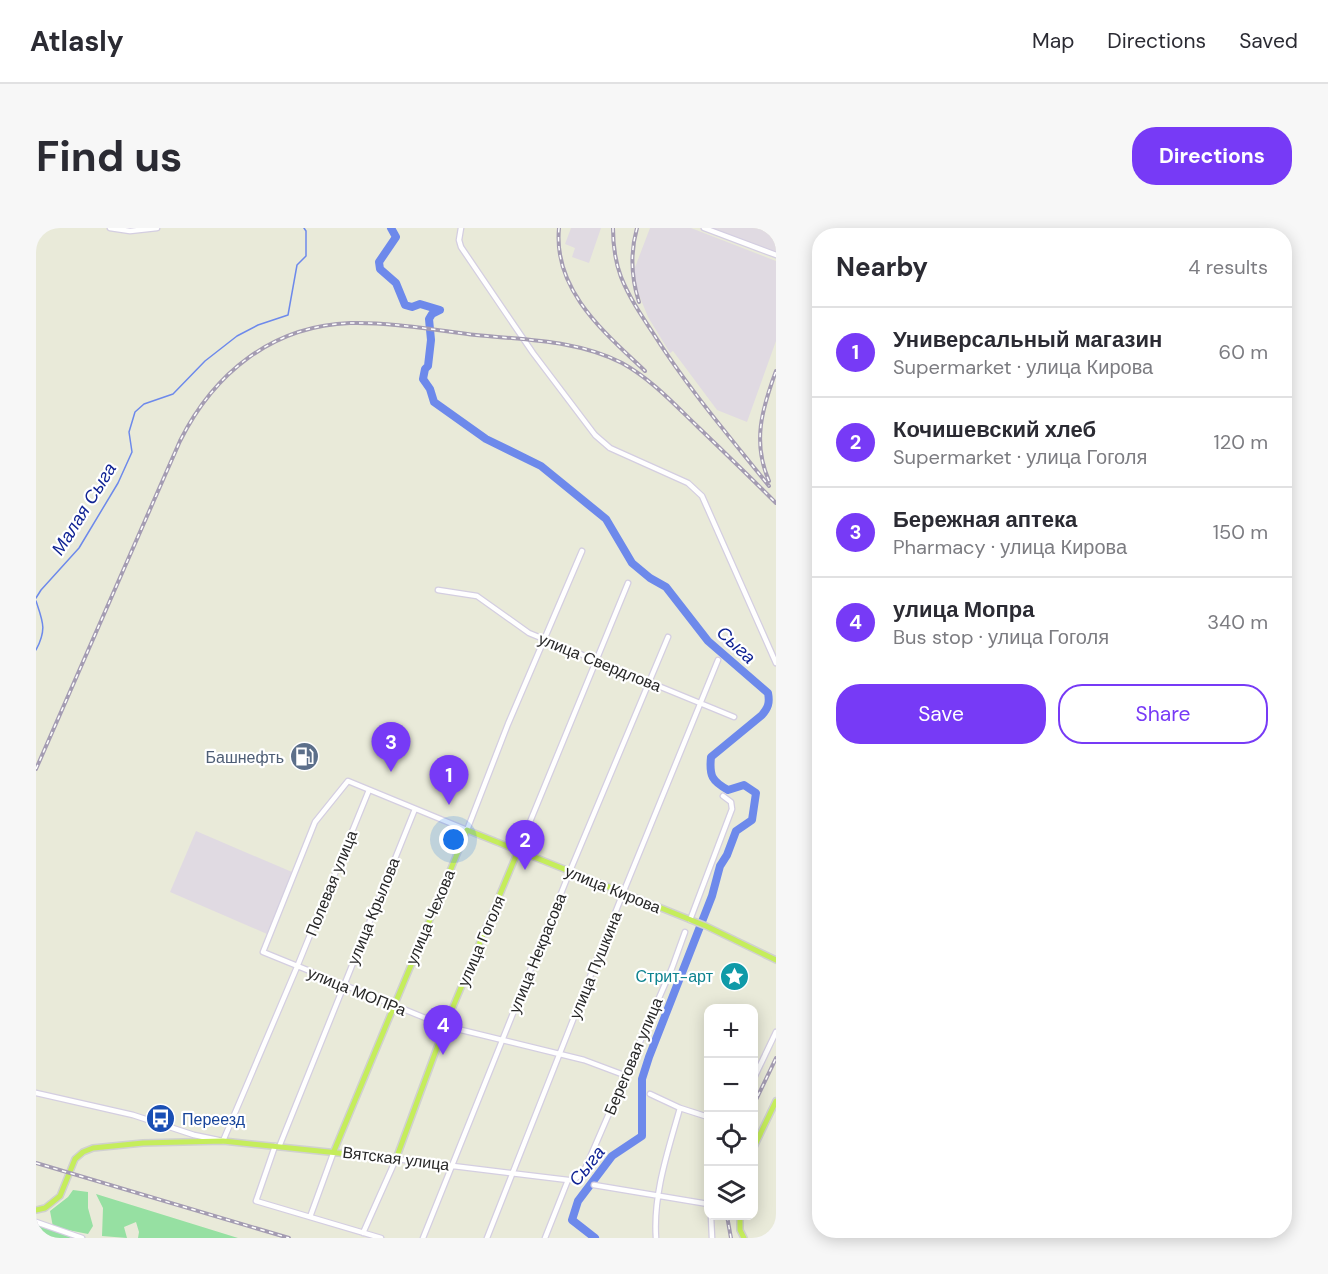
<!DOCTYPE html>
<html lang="en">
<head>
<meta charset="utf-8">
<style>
  body { margin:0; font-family:"DM Sans",sans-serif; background:#f7f7f7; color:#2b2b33 }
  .controls { position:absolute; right:18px; bottom:18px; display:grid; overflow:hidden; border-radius:12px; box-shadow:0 3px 15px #0003 }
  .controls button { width:54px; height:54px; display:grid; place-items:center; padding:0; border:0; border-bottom:2px solid #e1e1e2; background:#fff; color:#2b2b33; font:30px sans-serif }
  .you { position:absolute; left:418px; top:612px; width:21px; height:21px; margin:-15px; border:4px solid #fff; border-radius:50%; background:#1a73e8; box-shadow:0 0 0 9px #1a73e833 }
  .badge { display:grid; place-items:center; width:39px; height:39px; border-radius:50%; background:#773af6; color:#fff; font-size:20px; font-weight:700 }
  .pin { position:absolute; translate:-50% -50px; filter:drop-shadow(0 2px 3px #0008) }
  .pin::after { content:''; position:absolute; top:32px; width:21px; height:18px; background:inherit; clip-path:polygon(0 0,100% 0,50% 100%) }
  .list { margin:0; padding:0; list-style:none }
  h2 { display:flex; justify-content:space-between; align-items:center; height:78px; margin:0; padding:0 24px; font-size:26px }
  h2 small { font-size:20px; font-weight:400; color:#7c7c81 }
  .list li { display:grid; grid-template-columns:39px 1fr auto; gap:18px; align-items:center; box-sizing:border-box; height:90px; padding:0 24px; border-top:2px solid #e1e1e2 }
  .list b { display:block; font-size:22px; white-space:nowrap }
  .list p { margin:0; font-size:20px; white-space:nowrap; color:#7c7c81 }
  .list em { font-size:20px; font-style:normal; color:#7c7c81 }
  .actions { display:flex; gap:12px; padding:18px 24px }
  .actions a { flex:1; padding:14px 0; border:2px solid #773af6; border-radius:24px; text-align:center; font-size:21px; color:#773af6 }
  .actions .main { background:#773af6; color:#fff }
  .icon { flex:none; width:33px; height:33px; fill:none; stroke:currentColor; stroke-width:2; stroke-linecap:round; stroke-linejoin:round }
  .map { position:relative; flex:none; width:740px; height:1010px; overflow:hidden; border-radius:24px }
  header { display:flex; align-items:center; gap:36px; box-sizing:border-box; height:84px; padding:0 30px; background:#fff; border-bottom:2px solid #e1e1e2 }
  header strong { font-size:28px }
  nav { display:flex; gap:33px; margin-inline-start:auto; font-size:21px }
  .intro { display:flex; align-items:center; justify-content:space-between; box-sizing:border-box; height:144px; padding:0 36px }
  h1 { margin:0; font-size:42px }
  .button { padding:15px 27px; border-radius:24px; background:#773af6; color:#fff; font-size:21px; font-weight:700 }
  main { display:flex; gap:36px; padding:0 36px }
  aside { flex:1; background:#fff; border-radius:24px; box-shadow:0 3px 15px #0003 }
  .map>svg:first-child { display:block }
</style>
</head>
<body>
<header>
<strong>Atlasly</strong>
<nav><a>Map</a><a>Directions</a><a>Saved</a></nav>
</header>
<div class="intro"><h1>Find us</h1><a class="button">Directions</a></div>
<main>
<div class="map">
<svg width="740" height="1010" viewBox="0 0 740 1010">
  <rect width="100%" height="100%" fill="#e9ead9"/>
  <path fill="#e0dae2" d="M 535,0 L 565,0 L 553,35 L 536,29 L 539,20 L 529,16 Z
    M 614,0 L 655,0 L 740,33 L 740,113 L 711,194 L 681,182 L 637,123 L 634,125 L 612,89 L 601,62 L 598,42 Z
    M 675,0 L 740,0 L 740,24 Z
    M 160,603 L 256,644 L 231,706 L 134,664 Z"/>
  <path fill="#96e0a2" d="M 37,962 L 52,964 L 52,980 L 57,998 L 52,1006 L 17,999 L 14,983 L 32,969 Z
    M 60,966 L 202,1010 L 102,1010 L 103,1004 L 100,994 L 88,999 L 91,1010 L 66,1008 L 67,980 Z
    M 0,997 L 25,1004 L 35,1010 L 0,1010 Z"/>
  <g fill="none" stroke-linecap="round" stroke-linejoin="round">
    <path stroke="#6d89eb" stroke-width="1.5" d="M 0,370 L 5,362 L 43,320 L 82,255 L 96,224 L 93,204 L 99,184 L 108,176 L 137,166 L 169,133 L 201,108 L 222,97 L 252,87 L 261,37 L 270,28 L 270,3 L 268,0
      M 0,373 C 7,394 11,401 0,422"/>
    <path stroke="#6d89eb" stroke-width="8" d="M 355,0 L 360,9 L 343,34 L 344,41 L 360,55 L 369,77 L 376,79 L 384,76 L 404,82 L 396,86 L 393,91 L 395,112 L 392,138 L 389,141 L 387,151 L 394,161 L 398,174 L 450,211 L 505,238 L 570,291 L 596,335 L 614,350 L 630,359 L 672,413 L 732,465 C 734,475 732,480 726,487 L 675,529 C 673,548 676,553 692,562 L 708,557 L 720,565 L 716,592 L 700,603 L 691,627 L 684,638 L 676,668 L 613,829 L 606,851 L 606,908 L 576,928 L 542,973 L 536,992 L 559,1010"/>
    <defs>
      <path id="minor" d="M 74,0 L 94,3 L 121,0
        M 425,0 L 423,12 L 425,19 L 497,125 L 559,207 L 574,220 L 652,255 L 666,268 L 740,435
        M 668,0 L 740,27
        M 546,323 L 472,496 L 431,602 L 312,553 L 279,594 L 227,724 L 409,798 L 548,832 L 588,847
        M 402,362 L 441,368 L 493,405 L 698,489
        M 482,623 L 592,355
        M 654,692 L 696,581 L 695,574 L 687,568
        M 718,850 L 740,804
        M 0,865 L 97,887 L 158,907 L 187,913 L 261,739 L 333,562
        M 614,866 L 644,880 L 672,889
        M 239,918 L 220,973 L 345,1010
        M 243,919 L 379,581
        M 558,957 L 672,976
        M 675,988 L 676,1010
        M 274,989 L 298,923
        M 0,994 L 46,1010
        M 327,1005 L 360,931 L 532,952
        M 387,1010 L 534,643 L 632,409
        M 451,1010 L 587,665 L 682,432
        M 509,1010 L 532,952 C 540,953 544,947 549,941 L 636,740 L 649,704
        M 620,1010 C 617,966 632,923 644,880"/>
      <path id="major" d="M 718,919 L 740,873
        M 298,923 L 431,602 L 670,698 L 740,732
        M 0,982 L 9,980 L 24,968 L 39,931 L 47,924 L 57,920 L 107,915 L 187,913 L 360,931 L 409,798 L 482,623
        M 704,988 L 704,1002 L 708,1010"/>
    </defs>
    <use href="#minor" stroke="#d4cee1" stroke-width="7"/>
    <use href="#major" stroke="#d0d0d0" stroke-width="8"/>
    <use href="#minor" stroke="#fff" stroke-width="4.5"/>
    <use href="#major" stroke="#c5ed5b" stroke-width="5"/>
    <defs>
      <path id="rail" d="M 523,0 C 517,62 568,104 609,143
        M 577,0 C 577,17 579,33 585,49 C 593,69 605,87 617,105 C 651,159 693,208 733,258
        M 601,0 C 594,25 595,49 603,74
        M 733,253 C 716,214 726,181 740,143
        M 0,541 L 144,213 C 178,145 236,98 314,95 C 355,94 399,102 440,107 C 489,112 542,112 586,135 C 615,151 638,176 662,199 C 688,224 714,249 740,275
        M 718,876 L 740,830
        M 0,935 L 253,1010
        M 691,988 L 695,1010"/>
    </defs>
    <use href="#rail" stroke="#a49cb2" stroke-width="4"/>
    <use href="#rail" stroke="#fff" stroke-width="1.5" stroke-dasharray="4.5" stroke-linecap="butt"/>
  </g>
  <defs>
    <symbol id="fuel-disc" viewBox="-11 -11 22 22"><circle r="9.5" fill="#5c6f8a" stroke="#fff"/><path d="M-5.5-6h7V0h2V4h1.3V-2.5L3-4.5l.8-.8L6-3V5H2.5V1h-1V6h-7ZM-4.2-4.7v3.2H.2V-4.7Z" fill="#fff"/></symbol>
    <symbol id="sight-disc" viewBox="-11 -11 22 22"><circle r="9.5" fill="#0f9aa8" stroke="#fff"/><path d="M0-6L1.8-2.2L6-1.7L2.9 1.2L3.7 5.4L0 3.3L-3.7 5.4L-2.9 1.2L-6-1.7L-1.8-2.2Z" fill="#fff"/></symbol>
    <symbol id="bus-disc" viewBox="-11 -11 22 22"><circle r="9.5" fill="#1a4fb4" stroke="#fff"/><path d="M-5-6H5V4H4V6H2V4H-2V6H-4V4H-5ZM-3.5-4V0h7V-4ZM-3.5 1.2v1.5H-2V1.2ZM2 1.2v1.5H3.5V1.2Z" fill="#fff"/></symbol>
  </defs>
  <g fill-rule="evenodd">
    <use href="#fuel-disc" x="252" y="512" width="33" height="33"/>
    <use href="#sight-disc" x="682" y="732" width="33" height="33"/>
    <use href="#bus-disc" x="108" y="874" width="33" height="33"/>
  </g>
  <g text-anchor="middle" stroke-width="4.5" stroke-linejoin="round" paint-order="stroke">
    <g font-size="16" fill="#282828" stroke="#fff">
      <text transform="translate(564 434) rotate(22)" y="6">улица Свердлова</text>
      <text transform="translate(295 655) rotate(-68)" y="6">Полевая улица</text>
      <text transform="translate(577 661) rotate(22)" y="6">улица Кирова</text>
      <text transform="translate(337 683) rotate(-68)" y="6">улица Крылова</text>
      <text transform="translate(394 689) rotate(-67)" y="6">улица Чехова</text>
      <text transform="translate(445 713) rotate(-67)" y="6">улица Гоголя</text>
      <text transform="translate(501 725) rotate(-68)" y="6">улица Некрасова</text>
      <text transform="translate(559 737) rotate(-68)" y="6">улица Пушкина</text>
      <text transform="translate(321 763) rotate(22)" y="6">улица МОПРа</text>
      <text transform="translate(597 828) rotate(-67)" y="6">Береговая улица</text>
      <text transform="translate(360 930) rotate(7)" y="6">Вятская улица</text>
    </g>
    <g font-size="16" fill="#4e5e75" stroke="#fff" text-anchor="end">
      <text x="248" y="535">Башнефть</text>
    </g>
    <g font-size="16" fill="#0d838f" stroke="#fff" text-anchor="end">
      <text x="677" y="754">Стрит-арт</text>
    </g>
    <g font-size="16" fill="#164399" stroke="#fff" text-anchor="start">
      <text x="146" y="897">Переезд</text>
    </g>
    <g font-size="18" font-style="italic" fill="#102394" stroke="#fff">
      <text transform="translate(48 281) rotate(-58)" y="6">Малая Сыга</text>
      <text transform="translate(700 417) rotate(43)" y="6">Сыга</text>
      <text transform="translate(551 938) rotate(-51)" y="6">Сыга</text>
    </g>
  </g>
</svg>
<div class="controls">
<button>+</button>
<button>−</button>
<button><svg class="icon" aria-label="locate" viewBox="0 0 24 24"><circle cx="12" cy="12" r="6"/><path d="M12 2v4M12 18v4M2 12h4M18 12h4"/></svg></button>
<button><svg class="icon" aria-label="layers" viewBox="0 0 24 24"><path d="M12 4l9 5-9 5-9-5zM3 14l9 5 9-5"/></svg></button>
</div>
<div class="you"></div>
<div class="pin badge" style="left:413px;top:577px">1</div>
<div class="pin badge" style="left:489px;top:642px">2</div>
<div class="pin badge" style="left:355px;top:544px">3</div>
<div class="pin badge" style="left:407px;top:827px">4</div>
</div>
<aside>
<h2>Nearby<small>4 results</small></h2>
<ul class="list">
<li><span class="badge">1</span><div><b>Универсальный магазин</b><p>Supermarket · улица Кирова</p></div><em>60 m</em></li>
<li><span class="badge">2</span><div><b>Кочишевский хлеб</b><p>Supermarket · улица Гоголя</p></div><em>120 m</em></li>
<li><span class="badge">3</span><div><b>Бережная аптека</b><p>Pharmacy · улица Кирова</p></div><em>150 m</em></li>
<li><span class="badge">4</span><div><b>улица Мопра</b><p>Bus stop · улица Гоголя</p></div><em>340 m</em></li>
</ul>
<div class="actions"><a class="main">Save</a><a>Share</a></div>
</aside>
</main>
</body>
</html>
